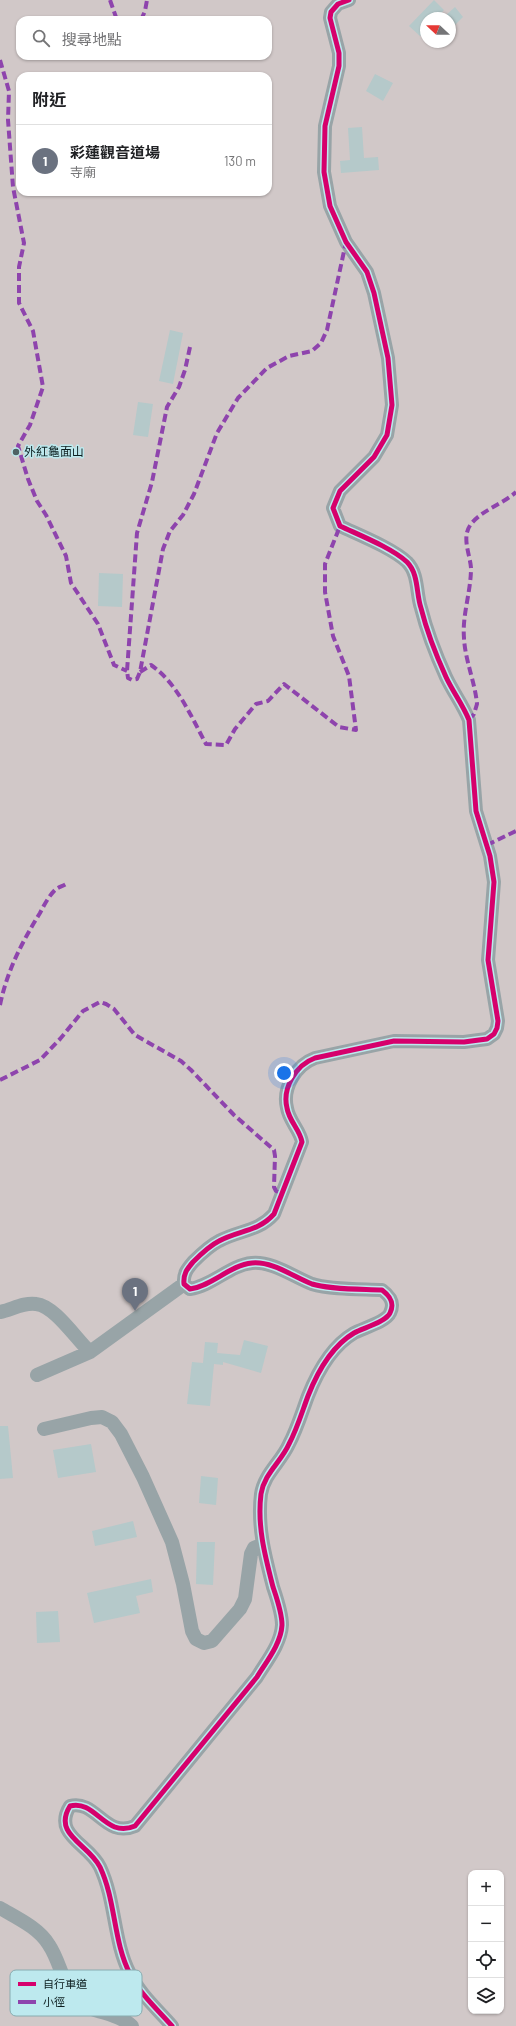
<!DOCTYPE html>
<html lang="zh-TW">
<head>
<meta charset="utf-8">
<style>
  body { margin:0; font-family:Barlow,"Noto Sans TC",sans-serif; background:#f2f2f2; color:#202124 }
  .controls { position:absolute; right:12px; bottom:12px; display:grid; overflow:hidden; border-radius:8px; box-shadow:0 1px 3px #0004 }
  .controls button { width:36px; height:36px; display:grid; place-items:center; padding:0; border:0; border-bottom:1px solid #e0e0e0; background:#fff; color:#202124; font:20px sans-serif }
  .compass { position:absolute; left:420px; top:12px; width:36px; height:36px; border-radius:50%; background:#fff; box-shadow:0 1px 3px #0004; rotate:292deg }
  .you { position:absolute; left:284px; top:1073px; width:14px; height:14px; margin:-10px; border:3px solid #fff; border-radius:50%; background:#1a73e8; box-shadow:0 0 0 6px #1a73e833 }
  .badge { display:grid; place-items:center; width:26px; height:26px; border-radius:50%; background:#4e6264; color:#fff; font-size:13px; font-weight:700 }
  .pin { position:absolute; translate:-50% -33px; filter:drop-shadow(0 1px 2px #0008) }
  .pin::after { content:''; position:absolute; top:21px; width:14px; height:12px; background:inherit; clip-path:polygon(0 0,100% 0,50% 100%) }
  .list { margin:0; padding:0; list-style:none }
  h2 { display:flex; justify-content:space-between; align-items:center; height:52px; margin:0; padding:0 16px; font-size:17px }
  h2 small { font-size:13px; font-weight:400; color:#757577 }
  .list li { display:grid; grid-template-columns:26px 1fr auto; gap:12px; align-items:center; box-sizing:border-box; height:72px; padding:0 16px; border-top:1px solid #e0e0e0 }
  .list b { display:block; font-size:15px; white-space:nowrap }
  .list p { margin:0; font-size:13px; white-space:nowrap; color:#757577 }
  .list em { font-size:13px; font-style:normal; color:#757577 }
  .icon { flex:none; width:22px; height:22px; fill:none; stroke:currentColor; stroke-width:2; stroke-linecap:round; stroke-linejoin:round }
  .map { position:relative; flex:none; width:516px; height:2026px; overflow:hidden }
  .search { position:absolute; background:#fff; box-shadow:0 1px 3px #0004; left:16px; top:16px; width:256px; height:44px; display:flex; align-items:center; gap:10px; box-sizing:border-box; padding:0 14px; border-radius:12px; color:#757577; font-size:15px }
  .panel { position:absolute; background:#fff; box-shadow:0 1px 3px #0004; left:16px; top:72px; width:256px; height:124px; border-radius:12px }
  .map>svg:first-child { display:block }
</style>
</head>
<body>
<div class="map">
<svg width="516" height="2026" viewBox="0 0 516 2026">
  <rect width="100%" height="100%" fill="#c8e0e3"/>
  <path fill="#d1c8c8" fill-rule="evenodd" d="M 0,0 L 516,0 L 516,2026 L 0,2026 ZM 426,18 L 450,18 L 450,42 L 426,42 ZM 20,20 L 268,20 L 268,56 L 20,56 ZM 20,76 L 268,76 L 268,192 L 20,192 ZM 471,1873 L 501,1873 L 501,2011 L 471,2011 Z"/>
  <path fill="#b5c9ca" d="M 434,0 L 444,10 L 437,18 L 426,18 L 426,30 L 420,36 L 409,26 Z
    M 455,7 L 463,17 L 455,25 L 446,15 Z
    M 375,74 L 393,83 L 383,101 L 366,91 Z
    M 362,127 L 364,158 L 378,157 L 379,170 L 341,173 L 340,161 L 350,160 L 348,128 Z
    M 170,330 L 183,333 L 173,384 L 159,381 Z
    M 138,402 L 153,404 L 148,437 L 133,435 Z
    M 99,573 L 123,574 L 122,607 L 98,606 Z
    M 244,1340 L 268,1346 L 261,1373 L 223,1362 L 223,1365 L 214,1364 L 210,1406 L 187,1404 L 192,1362 L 203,1363 L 205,1342 L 218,1343 L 217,1353 L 240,1355 Z
    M 0,1426 L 8,1426 L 13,1478 L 0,1479 Z
    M 91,1444 L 96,1472 L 58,1478 L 53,1450 Z
    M 201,1476 L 218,1478 L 216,1505 L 199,1503 Z
    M 133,1521 L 137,1537 L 95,1546 L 92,1531 Z
    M 197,1542 L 215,1542 L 213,1585 L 196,1584 Z
    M 151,1579 L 153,1592 L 136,1596 L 140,1613 L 94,1623 L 87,1593 Z
    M 58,1611 L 60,1642 L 37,1643 L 36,1612 Z"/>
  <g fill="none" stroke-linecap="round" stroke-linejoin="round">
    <path stroke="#98a4a7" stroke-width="14" d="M 0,1312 C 11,1310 24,1302 36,1304 C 55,1306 76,1339 90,1352
      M 37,1375 L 90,1352 L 184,1284
      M 44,1429 L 91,1418 L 102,1417 L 112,1422 L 121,1434 L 143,1477 L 172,1542 L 183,1584 L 192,1631 L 196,1639 L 204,1643 L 212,1641 L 240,1609 L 245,1599 L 251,1554 L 254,1548 L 263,1544
      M 0,1908 C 17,1918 39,1928 49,1945 C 60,1961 63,1986 77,2000 C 93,2014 117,2012 132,2026
      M 172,2026 C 158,2010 140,1994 130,1974 C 113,1941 116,1901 100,1867 C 89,1844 52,1835 70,1806 C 96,1799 105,1839 135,1826 L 257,1677 C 266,1662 281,1644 282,1625 C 282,1613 277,1599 273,1587 C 265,1556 257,1526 261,1494 C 264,1474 281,1462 289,1444 C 297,1429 302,1412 308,1396 C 317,1373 332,1346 354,1333 C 363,1328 386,1322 390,1313 C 395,1303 390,1296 382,1290 C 362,1289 331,1290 312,1284 C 294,1277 272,1261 252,1263 C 230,1265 212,1286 190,1289 L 184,1284 C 183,1274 187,1269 193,1262 C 201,1254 209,1246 219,1241 C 239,1230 258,1232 274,1214 L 302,1142 C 300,1130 289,1121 287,1108 C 282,1088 296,1065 315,1058 L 394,1041 L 464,1042 L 479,1040 L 487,1039 L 494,1034 L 497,1028 L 498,1021 L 488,960 L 494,882 L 490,856 L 476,811 L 469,720 C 463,705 453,692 446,677 C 436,655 427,632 421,608 C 416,594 419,574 407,562 C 392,548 359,535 340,526 L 333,508 L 340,491 L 374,457 L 387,435 L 392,405 L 388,358 L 374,293 L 367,272 L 346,242 L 330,206 L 324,172 L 325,126 L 339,66 L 339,53 L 330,18 L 331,12 L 338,4 L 349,0"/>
    <path stroke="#8e44ad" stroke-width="4" stroke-dasharray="8 4" stroke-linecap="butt" d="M 110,0 L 117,20
      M 141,20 L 145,11 L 147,0
      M 0,60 L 9,91 L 8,120 L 13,187 L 24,243 L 19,267 L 19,303 L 33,331 L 43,387 L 30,425 L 18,446 L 28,479 L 37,501 L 46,515 L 66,556 L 71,583 L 98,624 L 114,665 L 127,671
      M 190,347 L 185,370 L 179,387 L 167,407 L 152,482 L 137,533 L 127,671 L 128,678 L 132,680 L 137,679 L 140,672 L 163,549 L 170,531 L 183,515 L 194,494 L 217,433 L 238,398 L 267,368 L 289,356 L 312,351 L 321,343 L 327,330 L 346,242
      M 140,672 L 151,665 C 177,683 191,716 206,744 L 226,745 L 235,729 L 256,704 L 268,701 L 284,684 L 339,727 L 356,730 L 349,676 L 333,636 L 325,592 L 325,564 L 340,526
      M 469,720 L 474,714 L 477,704 C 475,682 465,660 464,638 C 462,615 471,592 471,568 C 470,554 461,537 471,524 C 482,510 503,504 516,492
      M 487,845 L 516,831
      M 0,1005 C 7,971 22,942 40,913 C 44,905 49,896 55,890 C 58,887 63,886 66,884
      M 0,1080 L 40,1060 L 60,1039 L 83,1011 L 100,1002 L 106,1004 L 114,1009 L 135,1035 L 181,1061 L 191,1070 L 234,1115 L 274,1150 L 275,1156 L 274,1187 L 276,1191 L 283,1194"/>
    <defs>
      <path id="cycleway" d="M 172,2026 C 158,2010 140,1994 130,1974 C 113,1941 116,1901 100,1867 C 89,1844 52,1835 70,1806 C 96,1799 105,1839 135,1826 L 257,1677 C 266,1662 281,1644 282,1625 C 282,1613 277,1599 273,1587 C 265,1556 257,1526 261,1494 C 264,1474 281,1462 289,1444 C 297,1429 302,1412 308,1396 C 317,1373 332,1346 354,1333 C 363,1328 386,1322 390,1313 C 395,1303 390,1296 382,1290 C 362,1289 331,1290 312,1284 C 294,1277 272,1261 252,1263 C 230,1265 212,1286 190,1289 L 184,1284 C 183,1274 187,1269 193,1262 C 201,1254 209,1246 219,1241 C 239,1230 258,1232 274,1214 L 302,1142 C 300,1130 289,1121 287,1108 C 282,1088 296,1065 315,1058 L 394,1041 L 464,1042 L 479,1040 L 487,1039 L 494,1034 L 497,1028 L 498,1021 L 488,960 L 494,882 L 490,856 L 476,811 L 469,720 C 463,705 453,692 446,677 C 436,655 427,632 421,608 C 416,594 419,574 407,562 C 392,548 359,535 340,526 L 333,508 L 340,491 L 374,457 L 387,435 L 392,405 L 388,358 L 374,293 L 367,272 L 346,242 L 330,206 L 324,172 L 325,126 L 339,66 L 339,53 L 330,18 L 331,12 L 338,4 L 349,0"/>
    </defs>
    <use href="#cycleway" stroke="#bde9ee" stroke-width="8"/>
    <use href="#cycleway" stroke="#d6006c" stroke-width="5"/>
  </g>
  <circle fill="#4e6264" stroke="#bde9ee" stroke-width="1.5" cx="16" cy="452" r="4"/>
  <g text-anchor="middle" stroke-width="3" stroke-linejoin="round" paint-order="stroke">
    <g font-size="12" fill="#0d1e1f" stroke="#bde9ee" text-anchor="start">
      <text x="24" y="456">外紅龜面山</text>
    </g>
  </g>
  <rect x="10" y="1970" width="132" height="46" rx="6" fill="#bde9ee" stroke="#88acb0" stroke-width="1"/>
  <rect x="18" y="1982" width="18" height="4" fill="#d6006c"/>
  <rect x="18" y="2000" width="18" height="4" fill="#8e44ad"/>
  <g font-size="11" fill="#0d1e1f">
    <text x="43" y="1988">自行車道</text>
    <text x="43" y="2006">小徑</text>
  </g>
</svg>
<div class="controls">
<button>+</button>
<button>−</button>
<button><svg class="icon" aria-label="locate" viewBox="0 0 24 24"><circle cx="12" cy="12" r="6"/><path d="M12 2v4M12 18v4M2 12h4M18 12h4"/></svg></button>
<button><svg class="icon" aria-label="layers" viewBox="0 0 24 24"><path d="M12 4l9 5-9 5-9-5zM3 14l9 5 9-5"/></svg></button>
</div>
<svg class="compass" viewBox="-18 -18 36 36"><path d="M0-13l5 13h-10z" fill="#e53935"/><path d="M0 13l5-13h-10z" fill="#757577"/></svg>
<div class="you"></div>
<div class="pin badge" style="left:135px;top:1311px;background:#6b7280">1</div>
<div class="search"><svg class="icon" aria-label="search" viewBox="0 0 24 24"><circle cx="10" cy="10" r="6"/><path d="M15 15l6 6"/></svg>搜尋地點</div>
<section class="panel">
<h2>附近<small></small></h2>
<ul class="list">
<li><span class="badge" style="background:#6b7280">1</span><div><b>彩蓮觀音道場</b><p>寺廟</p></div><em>130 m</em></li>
</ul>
</section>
</div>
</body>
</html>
